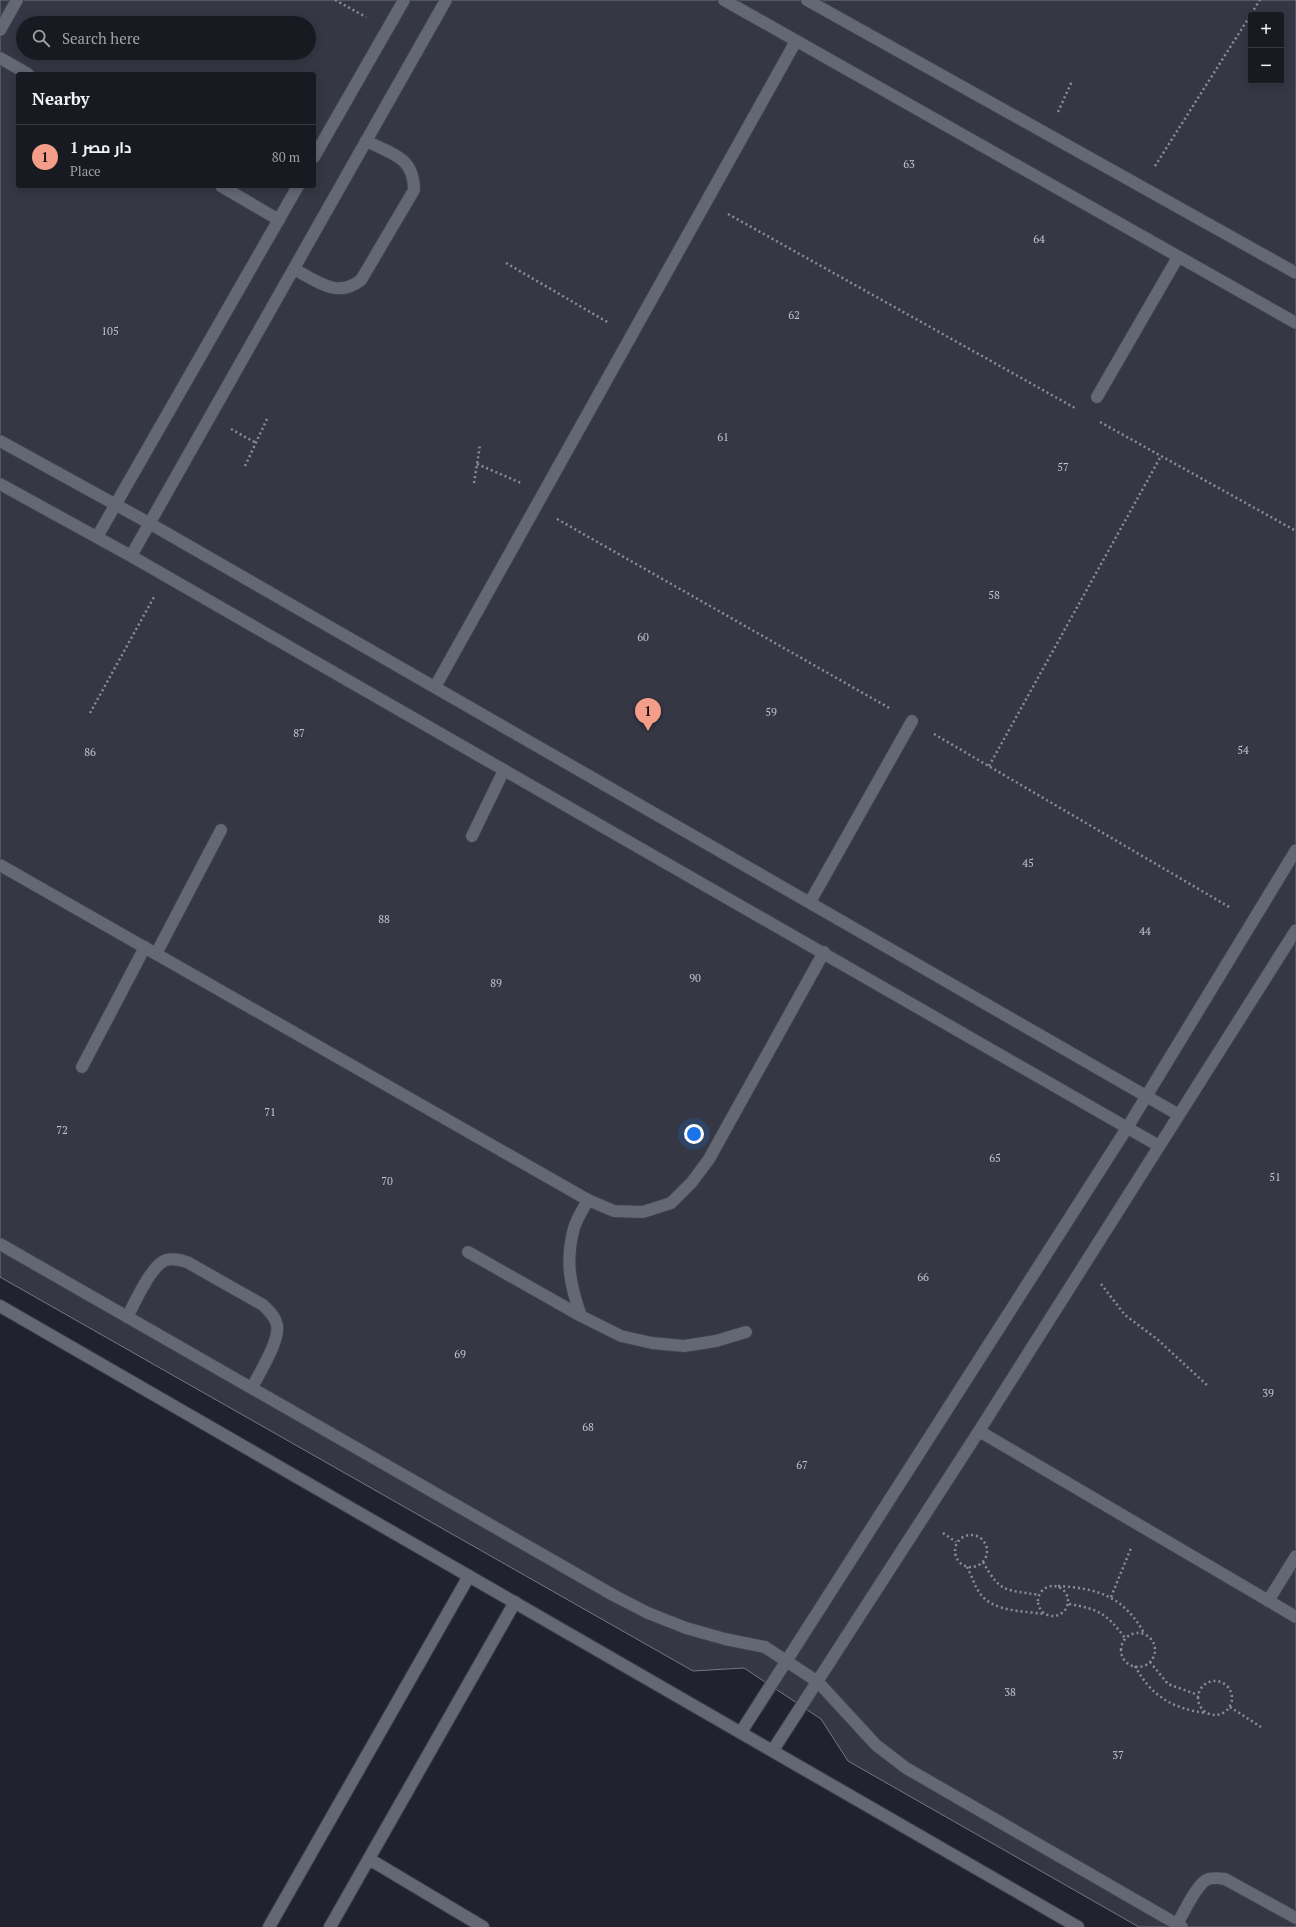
<!DOCTYPE html>
<html lang="en">
<head>
<meta charset="utf-8">
<style>
  body { margin:0; font-family:"PT Serif",Cairo,serif; background:#21232a; color:#f1f3f6 }
  .controls { position:absolute; right:12px; top:12px; display:grid; overflow:hidden; border-radius:4px; box-shadow:0 2px 10px #0003 }
  .controls button { width:36px; height:36px; display:grid; place-items:center; padding:0; border:0; border-bottom:1px solid #363840; background:#181a22; color:#f1f3f6; font:20px sans-serif }
  .you { position:absolute; left:694px; top:1134px; width:14px; height:14px; margin:-10px; border:3px solid #fff; border-radius:50%; background:#1a73e8; box-shadow:0 0 0 6px #1a73e833 }
  .badge { display:grid; place-items:center; width:26px; height:26px; border-radius:50%; background:#f49e89; color:#111; font-size:13px; font-weight:700 }
  .pin { position:absolute; translate:-50% -33px; filter:drop-shadow(0 1px 2px #0008) }
  .pin::after { content:''; position:absolute; top:21px; width:14px; height:12px; background:inherit; clip-path:polygon(0 0,100% 0,50% 100%) }
  .list { margin:0; padding:0; list-style:none }
  h2 { display:flex; justify-content:space-between; align-items:center; height:52px; margin:0; padding:0 16px; font-size:17px }
  h2 small { font-size:13px; font-weight:400; color:#9fa1a5 }
  .list li { display:grid; grid-template-columns:26px 1fr auto; gap:12px; align-items:center; box-sizing:border-box; height:64px; padding:0 16px; border-top:1px solid #363840 }
  .list b { display:block; font-size:15px; white-space:nowrap }
  .list p { margin:0; font-size:13px; white-space:nowrap; color:#9fa1a5 }
  .list em { font-size:13px; font-style:normal; color:#9fa1a5 }
  .icon { flex:none; width:22px; height:22px; fill:none; stroke:currentColor; stroke-width:2; stroke-linecap:round; stroke-linejoin:round }
  .map { position:relative; flex:none; width:1296px; height:1927px; overflow:hidden }
  .search { position:absolute; background:#181a22; box-shadow:0 2px 10px #0003; left:16px; top:16px; width:300px; height:44px; display:flex; align-items:center; gap:10px; box-sizing:border-box; padding:0 14px; border-radius:22px; color:#9fa1a5; font-size:15px }
  .panel { position:absolute; background:#181a22; box-shadow:0 2px 10px #0003; left:16px; top:72px; width:300px; height:116px; border-radius:4px }
  .map>svg:first-child { display:block }
</style>
</head>
<body>
<div class="map">
<svg width="1296" height="1927" viewBox="0 0 1296 1927">
  <rect width="100%" height="100%" fill="#20232e"/>
  <path fill="#353844" stroke="#737684" fill-rule="evenodd" d="M 0,0 L 1296,0 L 1296,1927 L 1139,1927 L 848,1761 L 821,1719 L 744,1668 L 693,1671 L 0,1277 ZM 1251,15 L 1281,15 L 1281,81 L 1251,81 ZM 23,23 L 309,23 L 309,53 L 23,53 ZM 18,74 L 314,74 L 314,186 L 18,186 Z"/>
  <g fill="none" stroke-linecap="round" stroke-linejoin="round">
    <defs>
      <path id="lane" d="M 294,269 C 317,281 337,299 361,280 L 414,190 C 414,157 392,154 366,141
        M 1097,397 L 1178,257
        M 472,836 L 504,770
        M 810,902 L 912,721
        M 156,954 L 221,830
        M 82,1067 L 145,947
        M 468,1252 L 581,1316 L 621,1336 L 652,1343 L 684,1346 L 716,1341 L 746,1332
        M 581,1316 C 570,1285 565,1261 574,1228 C 577,1218 583,1209 588,1200
        M 127,1317 C 135,1303 151,1265 166,1260 C 174,1258 180,1260 187,1262 L 263,1305 C 269,1311 275,1316 277,1325 C 280,1341 259,1373 252,1388
        M 1177,1924 C 1184,1913 1195,1887 1206,1880 C 1212,1877 1219,1878 1225,1879 L 1296,1918"/>
      <path id="street" d="M 724,0 L 1296,323
        M 807,0 L 1296,273
        M 0,30 L 17,0
        M 0,58 L 28,74
        M 314,157 L 404,0
        M 221,186 L 279,220
        M 0,441 L 149,523 L 1179,1115
        M 0,484 L 131,556 L 1159,1146
        M 97,537 L 298,186
        M 131,556 L 446,0
        M 435,687 L 796,41
        M 0,865 L 588,1200 L 614,1211 L 643,1212 L 671,1203 L 692,1182 L 709,1159 L 824,952
        M 0,1244 L 613,1595 L 648,1613 L 686,1628 L 725,1639 L 765,1647 L 818,1682 L 876,1745 L 906,1768 L 1182,1927
        M 979,1431 L 1296,1617
        M 1268,1601 L 1296,1556
        M 741,1732 L 1127,1128 L 1296,850
        M 773,1750 L 979,1431 L 1296,930
        M 369,1859 L 483,1927
        M 269,1927 L 469,1576
        M 330,1927 L 515,1602"/>
      <path id="secondary" d="M 0,1306 L 1078,1927"/>
    </defs>
    <use href="#lane" stroke="#3d3f48" stroke-width="14"/>
    <use href="#street" stroke="#3d3f48" stroke-width="14"/>
    <use href="#secondary" stroke="#3d3f48" stroke-width="14"/>
    <path stroke="#8b8d97" stroke-width="2.5" stroke-dasharray="2 3" stroke-linecap="butt" d="M 335,0 L 366,17
      M 1058,112 L 1072,81
      M 1155,166 L 1260,0
      M 728,214 L 1075,408
      M 506,263 L 609,323
      M 1100,422 L 1296,531
      M 231,429 L 256,443
      M 477,464 L 521,483
      M 245,466 L 267,419
      M 474,483 L 480,445
      M 557,519 L 891,709
      M 90,713 L 154,597
      M 934,734 L 1231,908
      M 989,766 L 1161,456
      M 1101,1284 L 1125,1315 L 1157,1339 L 1208,1386
      M 943,1533 L 956,1542
      M955 1551a16 16 0 1 1 32 0a16 16 0 1 1-32 0Z
      M 983,1562 C 1001,1594 1005,1589 1039,1595
      M 967,1567 C 972,1576 975,1588 982,1596 C 996,1612 1025,1611 1044,1614
      M1038 1601a15 15 0 1 1 30 0a15 15 0 1 1-30 0Z
      M 1058,1586 C 1098,1588 1124,1597 1144,1633
      M 1111,1597 L 1131,1548
      M 1069,1604 C 1099,1609 1107,1614 1125,1638
      M1121 1650a17 17 0 1 1 34 0a17 17 0 1 1-34 0Z
      M 1150,1662 L 1168,1684 L 1198,1695
      M 1135,1666 C 1151,1696 1173,1709 1206,1713
      M1198 1698a17 17 0 1 1 34 0a17 17 0 1 1-34 0Z
      M 1230,1707 L 1261,1727"/>
    <use href="#lane" stroke="#646774" stroke-width="12"/>
    <use href="#street" stroke="#646774" stroke-width="12"/>
    <use href="#secondary" stroke="#646774" stroke-width="12"/>
  </g>
  <g text-anchor="middle" stroke-width="3" stroke-linejoin="round" paint-order="stroke">
    <g font-size="11" fill="#c1c4cc">
      <text x="909" y="168">63</text>
      <text x="1039" y="243">64</text>
      <text x="794" y="319">62</text>
      <text x="110" y="335">105</text>
      <text x="723" y="441">61</text>
      <text x="1063" y="471">57</text>
      <text x="994" y="599">58</text>
      <text x="643" y="641">60</text>
      <text x="771" y="716">59</text>
      <text x="299" y="737">87</text>
      <text x="1243" y="754">54</text>
      <text x="90" y="756">86</text>
      <text x="1028" y="867">45</text>
      <text x="384" y="923">88</text>
      <text x="1145" y="935">44</text>
      <text x="695" y="982">90</text>
      <text x="496" y="987">89</text>
      <text x="270" y="1116">71</text>
      <text x="62" y="1134">72</text>
      <text x="995" y="1162">65</text>
      <text x="1275" y="1181">51</text>
      <text x="387" y="1185">70</text>
      <text x="923" y="1281">66</text>
      <text x="460" y="1358">69</text>
      <text x="1268" y="1397">39</text>
      <text x="588" y="1431">68</text>
      <text x="802" y="1469">67</text>
      <text x="1010" y="1696">38</text>
      <text x="1118" y="1759">37</text>
    </g>
  </g>
</svg>
<div class="controls">
<button>+</button>
<button>−</button>
</div>
<div class="you"></div>
<div class="pin badge" style="left:648px;top:731px">1</div>
<div class="search"><svg class="icon" aria-label="search" viewBox="0 0 24 24"><circle cx="10" cy="10" r="6"/><path d="M15 15l6 6"/></svg>Search here</div>
<section class="panel">
<h2>Nearby<small></small></h2>
<ul class="list">
<li><span class="badge">1</span><div><b>دار مصر 1</b><p>Place</p></div><em>80 m</em></li>
</ul>
</section>
</div>
</body>
</html>
